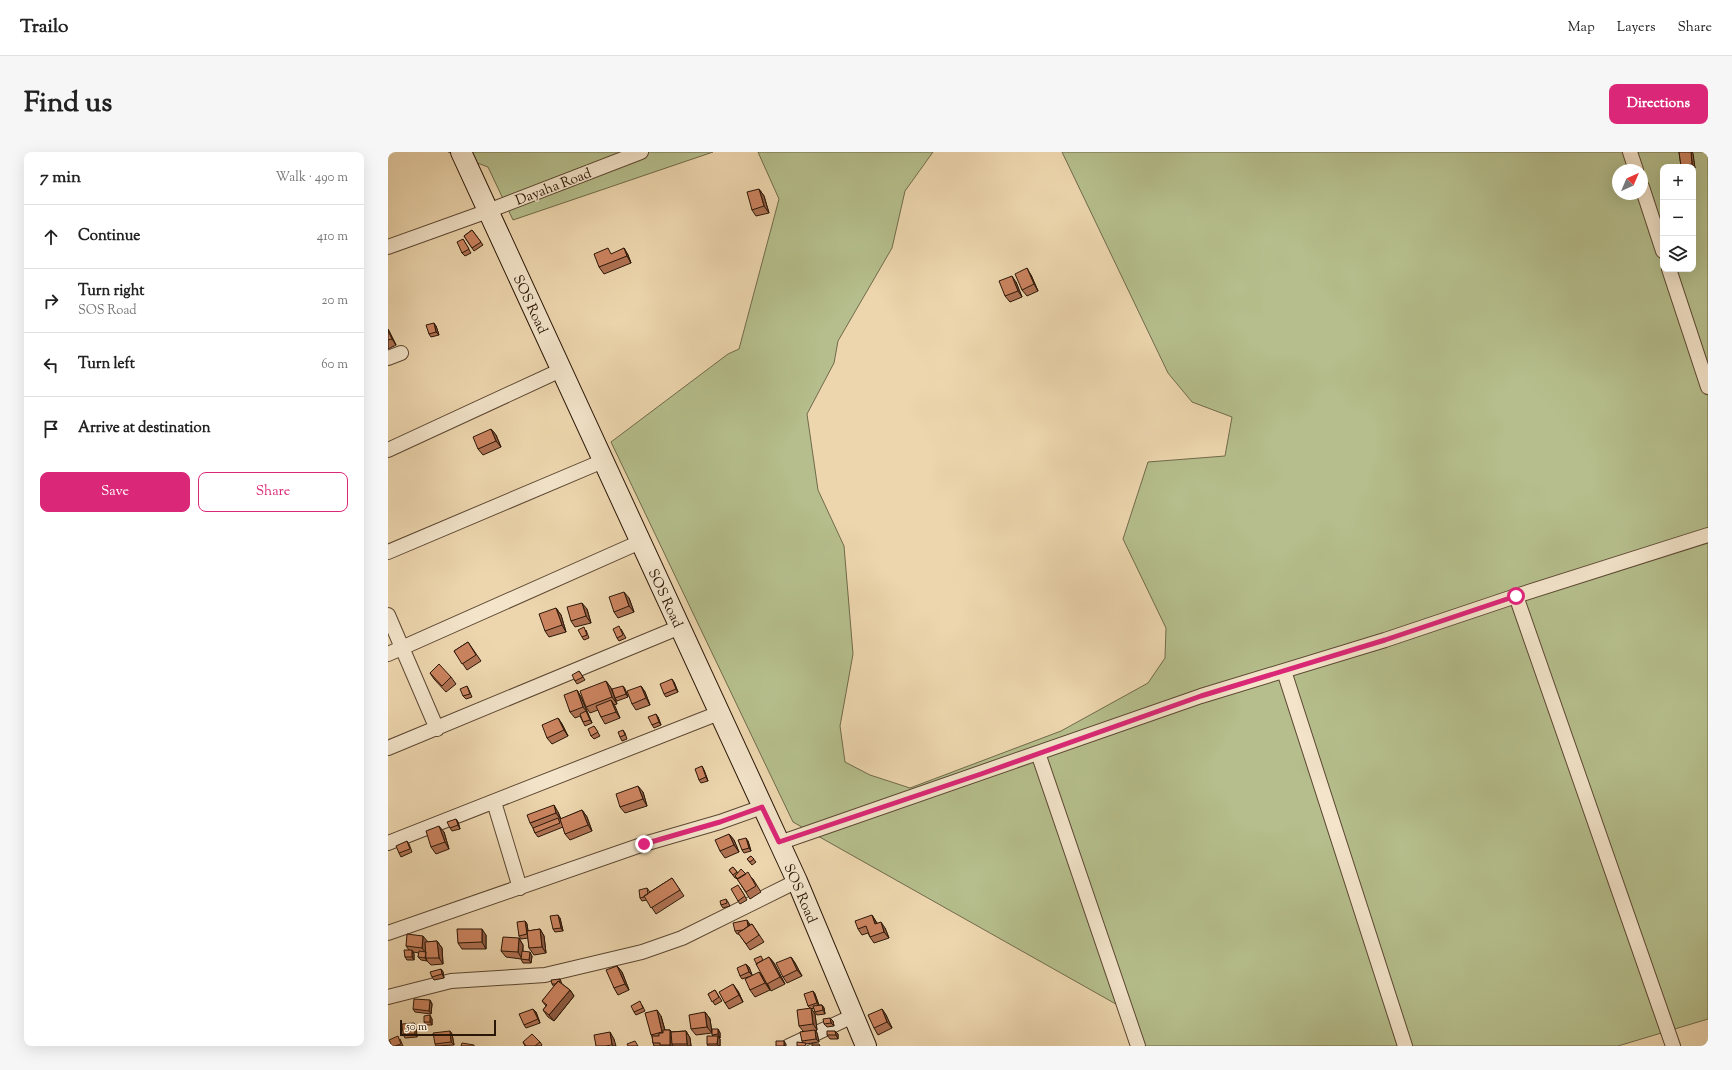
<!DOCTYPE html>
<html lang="en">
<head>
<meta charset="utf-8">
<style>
  body { margin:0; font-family:"Sorts Mill Goudy",serif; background:#f6f6f6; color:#222 }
  .controls { position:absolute; right:12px; top:12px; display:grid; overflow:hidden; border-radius:8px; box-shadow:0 4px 16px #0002 }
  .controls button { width:36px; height:36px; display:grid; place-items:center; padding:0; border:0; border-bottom:1px solid #e0e0e0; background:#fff; color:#222; font:20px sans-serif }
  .compass { position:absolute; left:1224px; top:12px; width:36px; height:36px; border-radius:50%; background:#fff; box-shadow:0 4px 16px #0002; rotate:44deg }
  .scale { position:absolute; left:12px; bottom:10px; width:96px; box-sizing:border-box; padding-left:4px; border:2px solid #2b1708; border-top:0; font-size:11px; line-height:14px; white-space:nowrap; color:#2b1708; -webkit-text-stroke:3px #f3e4ca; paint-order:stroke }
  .stop { position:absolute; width:12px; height:12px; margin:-9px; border:3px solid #db2777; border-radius:50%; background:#fff }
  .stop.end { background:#db2777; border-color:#fff; box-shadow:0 1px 4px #0008 }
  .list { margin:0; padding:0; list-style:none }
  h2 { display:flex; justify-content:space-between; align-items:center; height:52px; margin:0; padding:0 16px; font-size:17px }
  h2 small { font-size:13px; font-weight:400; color:#767676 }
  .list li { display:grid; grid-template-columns:26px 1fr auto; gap:12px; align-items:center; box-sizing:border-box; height:64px; padding:0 16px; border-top:1px solid #e0e0e0 }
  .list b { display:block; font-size:15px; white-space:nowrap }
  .list p { margin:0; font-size:13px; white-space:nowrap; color:#767676 }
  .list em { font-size:13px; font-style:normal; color:#767676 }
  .actions { display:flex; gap:8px; padding:12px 16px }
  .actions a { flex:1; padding:9px 0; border:1px solid #db2777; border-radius:8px; text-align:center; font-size:14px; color:#db2777 }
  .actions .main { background:#db2777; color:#fff }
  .icon { flex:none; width:22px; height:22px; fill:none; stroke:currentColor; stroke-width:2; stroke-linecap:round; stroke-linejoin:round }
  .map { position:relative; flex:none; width:1320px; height:894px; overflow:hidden; border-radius:8px }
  header { display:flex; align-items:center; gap:24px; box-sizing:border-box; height:56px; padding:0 20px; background:#fff; border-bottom:1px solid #e0e0e0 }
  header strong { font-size:19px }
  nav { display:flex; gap:22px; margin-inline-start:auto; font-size:14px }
  .intro { display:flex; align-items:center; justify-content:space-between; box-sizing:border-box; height:96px; padding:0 24px }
  h1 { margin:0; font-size:28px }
  .button { padding:10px 18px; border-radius:8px; background:#db2777; color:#fff; font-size:14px; font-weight:700 }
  main { display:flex; gap:24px; padding:0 24px }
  aside { flex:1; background:#fff; border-radius:8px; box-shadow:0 4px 16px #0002 }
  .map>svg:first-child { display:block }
</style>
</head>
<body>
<header>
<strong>Trailo</strong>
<nav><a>Map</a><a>Layers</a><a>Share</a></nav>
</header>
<div class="intro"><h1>Find us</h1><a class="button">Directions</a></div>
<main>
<aside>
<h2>7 min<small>Walk · 490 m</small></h2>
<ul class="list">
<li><svg class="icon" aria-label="ahead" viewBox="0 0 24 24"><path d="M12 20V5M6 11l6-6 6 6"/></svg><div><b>Continue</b></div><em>410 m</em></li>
<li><svg class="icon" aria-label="right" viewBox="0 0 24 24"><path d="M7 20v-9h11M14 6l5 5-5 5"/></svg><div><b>Turn right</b><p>SOS Road</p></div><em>20 m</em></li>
<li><svg class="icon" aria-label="left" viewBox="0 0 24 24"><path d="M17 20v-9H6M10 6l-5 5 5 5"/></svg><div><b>Turn left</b></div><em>60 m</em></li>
<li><svg class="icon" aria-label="arrive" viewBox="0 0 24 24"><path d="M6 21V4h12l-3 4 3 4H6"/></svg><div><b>Arrive at destination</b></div></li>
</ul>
<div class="actions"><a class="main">Save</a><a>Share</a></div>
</aside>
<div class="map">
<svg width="1320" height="894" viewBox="0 0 1320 894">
  <rect width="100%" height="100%" fill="#edd6ae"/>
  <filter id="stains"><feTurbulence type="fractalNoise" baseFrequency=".005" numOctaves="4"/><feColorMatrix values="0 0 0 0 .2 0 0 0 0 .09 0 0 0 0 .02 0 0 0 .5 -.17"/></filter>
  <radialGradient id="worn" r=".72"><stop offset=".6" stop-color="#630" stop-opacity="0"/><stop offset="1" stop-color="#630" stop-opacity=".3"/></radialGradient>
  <path fill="#b5be8c" stroke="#706a4a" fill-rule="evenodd" d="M 60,0 L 325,0 L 125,68 L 100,15 Z
    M 370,0 L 545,0 L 517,39 L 504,96 L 450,189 L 446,211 L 419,262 L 430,338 L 456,394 L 465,502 L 452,574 L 457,610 L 482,623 L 522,636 L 673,579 L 760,531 L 777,506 L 778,476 L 735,387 L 760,310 L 837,304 L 844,265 L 804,250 L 780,221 L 674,0 L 1320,0 L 1320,867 L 1230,894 L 752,894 L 742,860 L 405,670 L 223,290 L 340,202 L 351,197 L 391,47 ZM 1275,15 L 1305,15 L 1305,117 L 1275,117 ZM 1230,18 L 1254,18 L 1254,42 L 1230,42 Z"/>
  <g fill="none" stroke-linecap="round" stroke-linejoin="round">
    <defs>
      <path id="street" d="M 1242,0 L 1248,18
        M 1254,35 L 1275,99
        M 0,95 L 100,59 L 253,0
        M 1281,117 L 1320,235
        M 0,206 L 13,201
        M 0,298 L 173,218
        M 0,400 L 215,309
        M 1128,444 L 1285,894
        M 0,463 L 49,577
        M 0,502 L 252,390
        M 896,519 L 1017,894
        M 0,596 L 292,475
        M 650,601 L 750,894
        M 106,650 L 132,736
        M 0,691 L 331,561
        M 391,691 L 813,544 L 997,488 L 1128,444 L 1320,383
        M 0,781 L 256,692 L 332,670 L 374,655
        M 0,845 L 63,829 L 157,823 L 254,800 L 294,786 L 409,729
        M 401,894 L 465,864"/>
      <path id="secondary" d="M 73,0 L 409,729 L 478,894"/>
    </defs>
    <use href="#street" stroke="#5c4732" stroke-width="16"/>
    <use href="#secondary" stroke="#2b1708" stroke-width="22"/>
    <use href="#street" stroke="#f3e4ca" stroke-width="14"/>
    <use href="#secondary" stroke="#f3e4ca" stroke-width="20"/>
  </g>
  <path fill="#af7253" stroke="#2b1708" d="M 1291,0 L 1304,0 L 1307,16 L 1305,16 L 1305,15 L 1294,15 L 1293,14 Z
    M 371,37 L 376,44 L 381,61 L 368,64 L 364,58 Z
    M 84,78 L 95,93 L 86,99 L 76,84 Z
    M 75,87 L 83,101 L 77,104 L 74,101 Z
    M 236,96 L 240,103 L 243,111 L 216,122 L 211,115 Z
    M 643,123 L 650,139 L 639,144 L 634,138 Z
    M 628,130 L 634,145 L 622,150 L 617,144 Z
    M 48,174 L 51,183 L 43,185 L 41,182 Z
    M 0,177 L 8,193 L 0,197 Z
    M 103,277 L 108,283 L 113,295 L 95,303 L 90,297 Z
    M 241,446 L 246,460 L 230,466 L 226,460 Z
    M 168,456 L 173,463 L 178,480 L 161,485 L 157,479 Z
    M 199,457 L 203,471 L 187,475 L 183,469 Z
    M 233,477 L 238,486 L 231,489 L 229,486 Z
    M 198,478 L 201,486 L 196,488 L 194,485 Z
    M 80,490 L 93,509 L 79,518 L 66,499 Z
    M 191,519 L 197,528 L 189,532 L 187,529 Z
    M 42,521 L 63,525 L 68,532 L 58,540 L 46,527 Z
    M 218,529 L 223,536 L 229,552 L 226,553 L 232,566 L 217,572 L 213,565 L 210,558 L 202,561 L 198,555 Z
    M 286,530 L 290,540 L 278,545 L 276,542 Z
    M 79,534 L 81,538 L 84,545 L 78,547 L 75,544 Z
    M 235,534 L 237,537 L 240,545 L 229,549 L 227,546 Z
    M 253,534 L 257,540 L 262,553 L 248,558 L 244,552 Z
    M 189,538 L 193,545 L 204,571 L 197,574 L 192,564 L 187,566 L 182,560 Z
    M 270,565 L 273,573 L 266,576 L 264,573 Z
    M 170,566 L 174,572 L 180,584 L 164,592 L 159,586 Z
    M 206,574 L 212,584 L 206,587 L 203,584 Z
    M 235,578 L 237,581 L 239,587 L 234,589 L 232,585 Z
    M 316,618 L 320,629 L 313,631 L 311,628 Z
    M 255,640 L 259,654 L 237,661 L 232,655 Z
    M 194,658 L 199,665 L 204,679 L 182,688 L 177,682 L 175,675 L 150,685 L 147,681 L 145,676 L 142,671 L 170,660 L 173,667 Z
    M 68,667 L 70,670 L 72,677 L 64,679 L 62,676 Z
    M 56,680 L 61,697 L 48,702 L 43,695 Z
    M 341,682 L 346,688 L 351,700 L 337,706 L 332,699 Z
    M 19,689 L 21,692 L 24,700 L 13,705 L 11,701 Z
    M 360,689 L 363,699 L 356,701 L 354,698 Z
    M 363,704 L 368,710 L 364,713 L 359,707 Z
    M 345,715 L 350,721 L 358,722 L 365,727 L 373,740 L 362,747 L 350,728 L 348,726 L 347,726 L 341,718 Z
    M 284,726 L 296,744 L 268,762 L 259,748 L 254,749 L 252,746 L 259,736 L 262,740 Z
    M 352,736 L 359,748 L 352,752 L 350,749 Z
    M 338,747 L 340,750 L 342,754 L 335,756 L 333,753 Z
    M 484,763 L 489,771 L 497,776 L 501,786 L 486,791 L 482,785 L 480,781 L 474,783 L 470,777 Z
    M 172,766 L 175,779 L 167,780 L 165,777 Z
    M 137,769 L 139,772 L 140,779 L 152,777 L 156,784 L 158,801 L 146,803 L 141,796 L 140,786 L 133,787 L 131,784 Z
    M 361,771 L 362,773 L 364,772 L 376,790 L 362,798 L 351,782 L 349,782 L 347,779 Z
    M 98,783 L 98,797 L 74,797 L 70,791 Z
    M 131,786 L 135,793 L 135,800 L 144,804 L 143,811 L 135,811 L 133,807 L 118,805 L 113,799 Z
    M 49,789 L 54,796 L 55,812 L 43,813 L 39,809 L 33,808 L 30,805 L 31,801 L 25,800 L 26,802 L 26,808 L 19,808 L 17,805 L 21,798 L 18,794 L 40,790 Z
    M 381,805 L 386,811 L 397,832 L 383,839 L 379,831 L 382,838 L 367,845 L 362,838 L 363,824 L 354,827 L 352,824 L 361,815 L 364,823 L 375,825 L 376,808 Z
    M 403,805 L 407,811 L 414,824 L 399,831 L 395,825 Z
    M 229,814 L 234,820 L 241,838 L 230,843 L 226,836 Z
    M 53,817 L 55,820 L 56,826 L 46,828 L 44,825 Z
    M 172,827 L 174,832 L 182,838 L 186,844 L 166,869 L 160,865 L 155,858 L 158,854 L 154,849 L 166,835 L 164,832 Z
    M 327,838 L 334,849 L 327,853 L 320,842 Z
    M 350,839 L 355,850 L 341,857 L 337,851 Z
    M 425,839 L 427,842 L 431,853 L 434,853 L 436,856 L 437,862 L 429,863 L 427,860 L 426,856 L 423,857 L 427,862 L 429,878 L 428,879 L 429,881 L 431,890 L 418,892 L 415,891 L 414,889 L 415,879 L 411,874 L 422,856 L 420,854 Z
    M 42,848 L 44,852 L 43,862 L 27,860 L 25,857 Z
    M 254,853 L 257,859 L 248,863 L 246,860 Z
    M 494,857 L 498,863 L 504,876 L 490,883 L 486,876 Z
    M 148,860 L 152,871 L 138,876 L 136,873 Z
    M 317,860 L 322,867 L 324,881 L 308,883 L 303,877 Z
    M 273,864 L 277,878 L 282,878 L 283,880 L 298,879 L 302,886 L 303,894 L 266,894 L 265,891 L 264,884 L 263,883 Z
    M 442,866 L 445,869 L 446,874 L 439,875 L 436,872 Z
    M 44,867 L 44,873 L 38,873 L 36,870 Z
    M 28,874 L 29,885 L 17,886 L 15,882 Z
    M 330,877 L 332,881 L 332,886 L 331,886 L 332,887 L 332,894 L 320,894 L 319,892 L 325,884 L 324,883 Z
    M 62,879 L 64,882 L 66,893 L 48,894 L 47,892 Z
    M 447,879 L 450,882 L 450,887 L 442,887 L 439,883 Z
    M 12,887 L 15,894 L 4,894 Z
    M 135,890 L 152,890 L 154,893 L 153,894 L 137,894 Z"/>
  <path fill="#8e5c43" stroke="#2b1708" d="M 1303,0 L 1304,0 L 1305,1 L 1307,16 L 1304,12 Z
    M 371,37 L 376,44 L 381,61 L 376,54 Z
    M 236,96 L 240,103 L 243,111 L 239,104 Z
    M 639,116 L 643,123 L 650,139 L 646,132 Z
    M 624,124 L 628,130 L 634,145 L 630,139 Z
    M 46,171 L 48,174 L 51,183 L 48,180 Z
    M 0,177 L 8,193 L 4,187 L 0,179 Z
    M 103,277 L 108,283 L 113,295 L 108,289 Z
    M 236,440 L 241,446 L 246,460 L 241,454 Z
    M 194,451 L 199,457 L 203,471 L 198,464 Z
    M 168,456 L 173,463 L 178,480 L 174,473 Z
    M 284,527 L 286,530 L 290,540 L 288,537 Z
    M 218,529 L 223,536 L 229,552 L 224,545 Z
    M 235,534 L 237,537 L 240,545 L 238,542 Z
    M 253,534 L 257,540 L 262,553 L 258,546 Z
    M 189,538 L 193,545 L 204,571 L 202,568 L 199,560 L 195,555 Z
    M 223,548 L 227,554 L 232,566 L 228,560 Z
    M 268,562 L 270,565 L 273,573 L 271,570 Z
    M 170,566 L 174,572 L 180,584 L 176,578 Z
    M 314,614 L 316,618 L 320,629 L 318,625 Z
    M 250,634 L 255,640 L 259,654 L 255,647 Z
    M 166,653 L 170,660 L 173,668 L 168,661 Z
    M 194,658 L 199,665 L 204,679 L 200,673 Z
    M 68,667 L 70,670 L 72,677 L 70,673 Z
    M 51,674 L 56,680 L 61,697 L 57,690 Z
    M 341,682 L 346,688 L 351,700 L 346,693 Z
    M 358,686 L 360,689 L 363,699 L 361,696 Z
    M 170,763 L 172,766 L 175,779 L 173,776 Z
    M 484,763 L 488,770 L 491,778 L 487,772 Z
    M 359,768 L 361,771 L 363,780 L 361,777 Z
    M 137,769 L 139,772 L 141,786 L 139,782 Z
    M 493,770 L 497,776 L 501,786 L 496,780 Z
    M 94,777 L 98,783 L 98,797 L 94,790 Z
    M 152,777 L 156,784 L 158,801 L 154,795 Z
    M 35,784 L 40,790 L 38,806 L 39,809 L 37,806 L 38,801 L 34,796 Z
    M 131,786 L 135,793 L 134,807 L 130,800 Z
    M 49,789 L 54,796 L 55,812 L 51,806 Z
    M 24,798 L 26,802 L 26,808 L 24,805 Z
    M 142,800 L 144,804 L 143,811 L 141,808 Z
    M 381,805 L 386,811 L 397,832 L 392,825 Z
    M 403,805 L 407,811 L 414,824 L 409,818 Z
    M 358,812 L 361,815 L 364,823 L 361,820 Z
    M 229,814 L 234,820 L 241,838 L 237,832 Z
    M 53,817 L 55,820 L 56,826 L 54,822 Z
    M 371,820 L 376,826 L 382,838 L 377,831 Z
    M 345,832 L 350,839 L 355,850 L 351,843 Z
    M 182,838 L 186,844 L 166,869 L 161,863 Z
    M 425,839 L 427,842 L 431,854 L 429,851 Z
    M 42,848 L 44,852 L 43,862 L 41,859 Z
    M 434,853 L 436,856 L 437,862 L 435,858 Z
    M 423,856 L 427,862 L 429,878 L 425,872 Z
    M 145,857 L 148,860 L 152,871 Z
    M 494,857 L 498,863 L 504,876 L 499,870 Z
    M 269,858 L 273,864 L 279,886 L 274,880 Z
    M 317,860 L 322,867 L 324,881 L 319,875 Z
    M 42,863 L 44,867 L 44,873 L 42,870 Z
    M 442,866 L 445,869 L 446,874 L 443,871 Z
    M 26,871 L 28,874 L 29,885 L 27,882 Z
    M 330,877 L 332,881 L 332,886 L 330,882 Z
    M 282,878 L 286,885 L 284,892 L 285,894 L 283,894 L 282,893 Z
    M 427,878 L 429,881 L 431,890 L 428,887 Z
    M 62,879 L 64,882 L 66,893 L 63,890 Z
    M 298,879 L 302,886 L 303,894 L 300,894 L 299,892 Z
    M 447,879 L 450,882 L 450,887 L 448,883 Z
    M 222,880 L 226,887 L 228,894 L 225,894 L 224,893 Z
    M 330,884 L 332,887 L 332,894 L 331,894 L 329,892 Z
    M 396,889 L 398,892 L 398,894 L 396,894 Z"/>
  <path fill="#cb8460" stroke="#2b1708" d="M 1291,0 L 1303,0 L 1304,12 L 1293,14 Z
    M 371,37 L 376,54 L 364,58 L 359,40 Z
    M 84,78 L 93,90 L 84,96 L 76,84 Z
    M 75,87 L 81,97 L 74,101 L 69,90 Z
    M 220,96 L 223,102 L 236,96 L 239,104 L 211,115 L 206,102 Z
    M 639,116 L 646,132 L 634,138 L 627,122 Z
    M 624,124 L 630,139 L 617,144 L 611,129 Z
    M 46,171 L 48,180 L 41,182 L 38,173 Z
    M 0,179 L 4,187 L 0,188 Z
    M 103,277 L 108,289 L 90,297 L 85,285 Z
    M 236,440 L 241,454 L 226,460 L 221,445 Z
    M 194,451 L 198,464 L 183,469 L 179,455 Z
    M 168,456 L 174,473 L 157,479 L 151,462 Z
    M 231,474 L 235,483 L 229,486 L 225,477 Z
    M 196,475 L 199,483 L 194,485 L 190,478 Z
    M 80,490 L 88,503 L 74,512 L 66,499 Z
    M 51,512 L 63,525 L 54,534 L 42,521 Z
    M 191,519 L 195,525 L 187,529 L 184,523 Z
    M 284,527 L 288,537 L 276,542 L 272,532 Z
    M 218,529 L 224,545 L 198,555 L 192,539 Z
    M 79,534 L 82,542 L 75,544 L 72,537 Z
    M 235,534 L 238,542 L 227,546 L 224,537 Z
    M 253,534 L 258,546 L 244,552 L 239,539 Z
    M 189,538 L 195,555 L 182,560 L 176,543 Z
    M 223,548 L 228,560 L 213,565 L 208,554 Z
    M 198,559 L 202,568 L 195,570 L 192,562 Z
    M 268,562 L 271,570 L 264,573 L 260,565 Z
    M 170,566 L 176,578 L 159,586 L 154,573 Z
    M 206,574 L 210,580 L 203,584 L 200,577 Z
    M 235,578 L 237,583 L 232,585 L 230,580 Z
    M 314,614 L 318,625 L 311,628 L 307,617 Z
    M 250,634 L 255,647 L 232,655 L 228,642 Z
    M 166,653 L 168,661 L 142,671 L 139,663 Z
    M 194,658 L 200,673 L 177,682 L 172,667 Z
    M 170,666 L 172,671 L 147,681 L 145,676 Z
    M 68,667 L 70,673 L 62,676 L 59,670 Z
    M 51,674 L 57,690 L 43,695 L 38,679 Z
    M 341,682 L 346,693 L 332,699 L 327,688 Z
    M 358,686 L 361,696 L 354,698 L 350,688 Z
    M 19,689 L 22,697 L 11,701 L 8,694 Z
    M 363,704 L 366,707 L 362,710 L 359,707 Z
    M 345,715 L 349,720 L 345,723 L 341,718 Z
    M 353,717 L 358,722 L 350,727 L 347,724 Z
    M 360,720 L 368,734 L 358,740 L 349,727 Z
    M 284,726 L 292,738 L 263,756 L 256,744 Z
    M 350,733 L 357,744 L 350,749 L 343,737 Z
    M 259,736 L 260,742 L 256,744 L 256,745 L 252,746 L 251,738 Z
    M 338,747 L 339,751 L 333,753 L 332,749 Z
    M 170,763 L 173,776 L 165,777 L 162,764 Z
    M 484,763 L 487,772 L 493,770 L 496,780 L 482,785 L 478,774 L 470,777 L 467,769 Z
    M 359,768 L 360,774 L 355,778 L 347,779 L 345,771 Z
    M 137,769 L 139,782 L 131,784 L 129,770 Z
    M 364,772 L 371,783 L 358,792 L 350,781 Z
    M 69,777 L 94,777 L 94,790 L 70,791 Z
    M 152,777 L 154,795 L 141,796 L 139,779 Z
    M 19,782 L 35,784 L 34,796 L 18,794 Z
    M 115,785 L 131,786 L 130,800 L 113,799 Z
    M 49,789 L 51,806 L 38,806 L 37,790 Z
    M 16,798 L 24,798 L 24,805 L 17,805 Z
    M 31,799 L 38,800 L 37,806 L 30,805 Z
    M 134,799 L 142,800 L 141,808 L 133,807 Z
    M 373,804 L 375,808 L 368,812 L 369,813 L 366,807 Z
    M 381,805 L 392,825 L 379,832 L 368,812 Z
    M 403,805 L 409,818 L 395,825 L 388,811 Z
    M 358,812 L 361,820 L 352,824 L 349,816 Z
    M 229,814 L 237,832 L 226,836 L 218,818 Z
    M 53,817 L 54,822 L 44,825 L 42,820 Z
    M 371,820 L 377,831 L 362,838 L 357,827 Z
    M 172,827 L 172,830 L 170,829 L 168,832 L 164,832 L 163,828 Z
    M 170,829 L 182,838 L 161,863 L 155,858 L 159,853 L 154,849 Z
    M 345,832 L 351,843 L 337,851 L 331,840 Z
    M 327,838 L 331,845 L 324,850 L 320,842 Z
    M 425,839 L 429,851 L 420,854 L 416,842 Z
    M 26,847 L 42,848 L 41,859 L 25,857 Z
    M 252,849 L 255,856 L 246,860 L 243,854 Z
    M 434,853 L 435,858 L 427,860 L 425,854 Z
    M 423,856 L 425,872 L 411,874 L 409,858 Z
    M 145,857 L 150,867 L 136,873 L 131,862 Z
    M 494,857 L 499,870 L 486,876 L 480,863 Z
    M 269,858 L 274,880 L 263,883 L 257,861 Z
    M 317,860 L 319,875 L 303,877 L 301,863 Z
    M 42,863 L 42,870 L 36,870 L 36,864 Z
    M 442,866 L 443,871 L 436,872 L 435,867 Z
    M 26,871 L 27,882 L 15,882 L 14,872 Z
    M 324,877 L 330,877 L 330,882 L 324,883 Z
    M 275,878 L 282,878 L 282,893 L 272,893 L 272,891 L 265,891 L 264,884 L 271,884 L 271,881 L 275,881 Z
    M 427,878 L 428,887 L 414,889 L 412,880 Z
    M 62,879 L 63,890 L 47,892 L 45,881 Z
    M 298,879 L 299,892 L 284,892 L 283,880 Z
    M 439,879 L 447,879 L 448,883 L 439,883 Z
    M 222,880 L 224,893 L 217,894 L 208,894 L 206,883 Z
    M 144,882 L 152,890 L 147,894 L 138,894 L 135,890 Z
    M 10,884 L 13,892 L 7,894 L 4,894 L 1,888 Z
    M 319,884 L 330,884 L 329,892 L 319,892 Z
    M 247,889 L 250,894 L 240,894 L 239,892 Z
    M 388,889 L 396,889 L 396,894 L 388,894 Z
    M 409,890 L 418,891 L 417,894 L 409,894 Z
    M 74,891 L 86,893 L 86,894 L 73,894 Z
    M 424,892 L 431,892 L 432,894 L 424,894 Z"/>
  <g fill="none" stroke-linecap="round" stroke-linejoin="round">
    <path stroke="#db2777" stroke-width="5" d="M 256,692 L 332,670 L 374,655 L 391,690 L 593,622 L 813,544 L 997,488 L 1128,444"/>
  </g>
  <g text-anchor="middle" stroke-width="3" stroke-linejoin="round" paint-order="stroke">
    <g font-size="14" fill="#2b1708" stroke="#f3e4ca">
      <text transform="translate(165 34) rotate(-21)" y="5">Dayaha Road</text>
      <text transform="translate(143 152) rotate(65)" y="5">SOS Road</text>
      <text transform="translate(278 446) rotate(65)" y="5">SOS Road</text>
      <text transform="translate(413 741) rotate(67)" y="5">SOS Road</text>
    </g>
  </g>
  <rect width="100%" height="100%" filter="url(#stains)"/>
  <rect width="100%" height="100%" fill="url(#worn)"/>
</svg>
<div class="controls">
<button>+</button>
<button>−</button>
<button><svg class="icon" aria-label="layers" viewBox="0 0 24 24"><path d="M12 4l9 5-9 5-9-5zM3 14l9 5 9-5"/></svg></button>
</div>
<svg class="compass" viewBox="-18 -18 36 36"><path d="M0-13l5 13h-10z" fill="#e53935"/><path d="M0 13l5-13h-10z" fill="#767676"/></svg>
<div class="scale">50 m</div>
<div class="stop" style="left:1128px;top:444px"></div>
<div class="stop end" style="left:256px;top:692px"></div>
</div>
</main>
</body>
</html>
